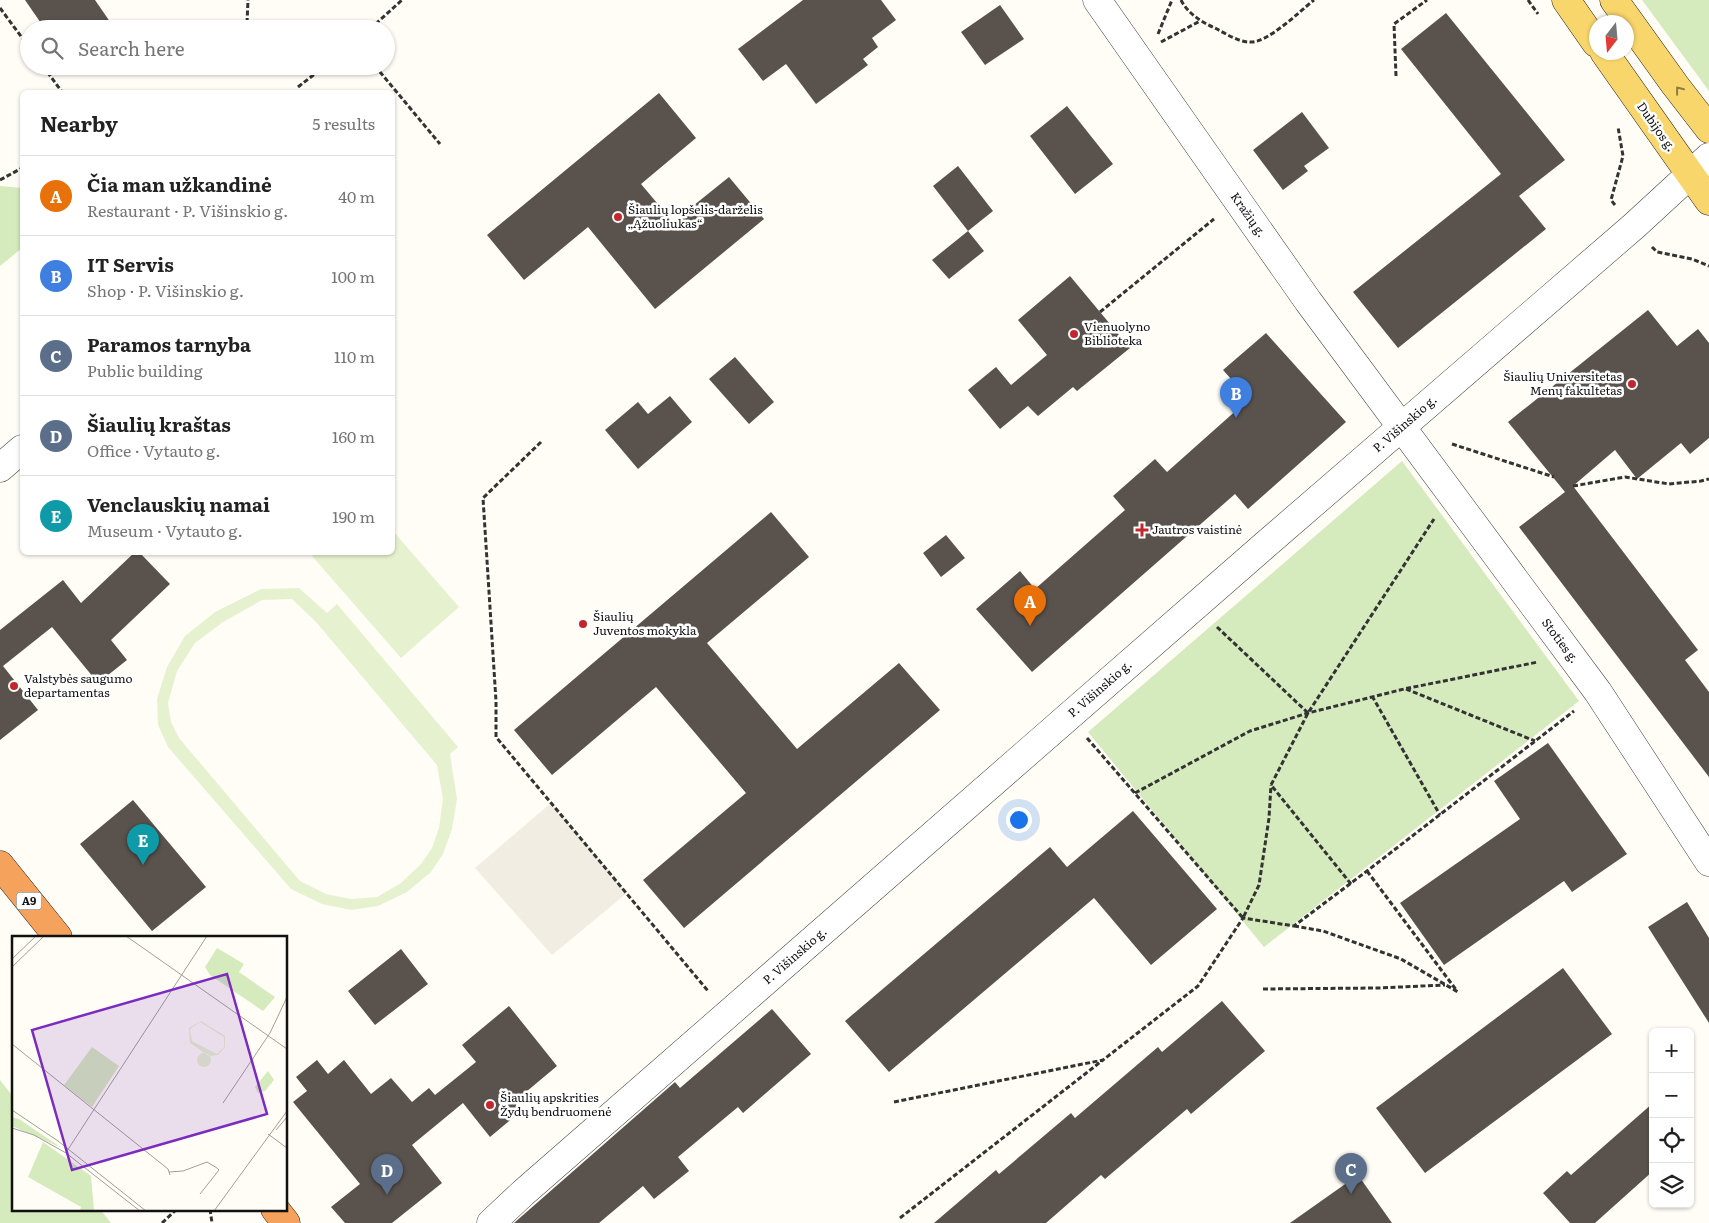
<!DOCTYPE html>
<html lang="en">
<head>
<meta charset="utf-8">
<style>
  body { margin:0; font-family:Literata,serif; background:#f6f6f6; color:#222 }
  .controls { position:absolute; right:15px; bottom:15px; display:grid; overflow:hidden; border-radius:8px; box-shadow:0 1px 4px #0004 }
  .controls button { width:45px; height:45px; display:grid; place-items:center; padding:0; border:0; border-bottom:1px solid #e0e0e0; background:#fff; color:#222; font:25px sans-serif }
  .compass { position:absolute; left:1589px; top:15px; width:45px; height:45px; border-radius:50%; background:#fff; box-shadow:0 1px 4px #0004; rotate:196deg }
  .you { position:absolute; left:1018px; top:819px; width:18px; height:18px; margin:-12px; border:4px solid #fff; border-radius:50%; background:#1a73e8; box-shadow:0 0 0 8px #1a73e833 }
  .badge { display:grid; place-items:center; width:32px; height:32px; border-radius:50%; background:#7c3aed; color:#fff; font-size:16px; font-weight:700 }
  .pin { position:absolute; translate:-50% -41px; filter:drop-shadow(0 1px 2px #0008) }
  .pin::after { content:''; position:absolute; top:26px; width:18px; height:15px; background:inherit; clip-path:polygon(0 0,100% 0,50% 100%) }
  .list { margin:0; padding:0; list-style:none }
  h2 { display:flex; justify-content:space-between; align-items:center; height:65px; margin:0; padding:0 20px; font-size:21px }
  h2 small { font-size:16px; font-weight:400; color:#767676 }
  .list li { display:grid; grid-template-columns:32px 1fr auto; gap:15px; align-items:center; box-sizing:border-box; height:80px; padding:0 20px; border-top:1px solid #e0e0e0 }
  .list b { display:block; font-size:19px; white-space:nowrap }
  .list p { margin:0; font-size:16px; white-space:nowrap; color:#767676 }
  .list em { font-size:16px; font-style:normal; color:#767676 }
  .icon { flex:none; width:28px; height:28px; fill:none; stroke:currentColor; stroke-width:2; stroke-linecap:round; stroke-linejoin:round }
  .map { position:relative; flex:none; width:1709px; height:1223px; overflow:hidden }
  .search { position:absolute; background:#fff; box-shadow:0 1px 4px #0004; left:20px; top:20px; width:375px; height:55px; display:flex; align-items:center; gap:12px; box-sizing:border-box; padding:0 18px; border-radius:28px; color:#767676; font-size:19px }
  .panel { position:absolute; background:#fff; box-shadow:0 1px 4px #0004; left:20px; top:90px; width:375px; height:465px; border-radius:8px }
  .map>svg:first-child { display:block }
</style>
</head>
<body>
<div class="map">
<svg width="1709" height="1223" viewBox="0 0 1709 1223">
  <rect width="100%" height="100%" fill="#fffdf5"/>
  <path fill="#d5ebbd" d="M 1642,0 L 1709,0 L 1709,91 Z
    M 0,186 L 22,188 L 22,248 L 0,266 Z
    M 1402,461 L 1579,701 L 1264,947 L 1088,732 Z
    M 0,1080 L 14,1098 L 14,1209 L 100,1209 L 111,1223 L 0,1223 Z"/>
  <path fill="#e6f2cf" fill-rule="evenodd" d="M 393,531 L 459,607 L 401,658 L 312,556 L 316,552 L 392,552 Z
    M 299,588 L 327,613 L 337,604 L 458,747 L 450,754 L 457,799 L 452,829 L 443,854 L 431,872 L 407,892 L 378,906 L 351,910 L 322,904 L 291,889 L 168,747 L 158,725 L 157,699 L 167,667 L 185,636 L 215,612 L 261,589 ZM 292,599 L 316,622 L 437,765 L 443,799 L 439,828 L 432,848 L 421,864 L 401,883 L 377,897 L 351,899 L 326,894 L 300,881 L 179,738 L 171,722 L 168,703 L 177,671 L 195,643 L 223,622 L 262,600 Z"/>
  <path fill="#f1ede2" d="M 551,803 L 627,893 L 552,955 L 475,868 Z"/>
  <path fill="#5a524d" d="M 25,0 L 95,0 L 115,29 L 45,29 Z
    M 803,0 L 881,0 L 896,20 L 872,38 L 878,47 L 863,59 L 868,65 L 816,104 L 786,64 L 763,81 L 738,49 Z
    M 1000,5 L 1024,39 L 985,65 L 961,32 Z
    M 1446,13 L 1565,160 L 1519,196 L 1546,229 L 1398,348 L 1353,292 L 1501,174 L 1401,49 Z
    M 659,93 L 696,138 L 641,184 L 673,222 L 729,177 L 764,219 L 655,309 L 588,227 L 524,280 L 487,235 Z
    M 1067,106 L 1113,164 L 1075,194 L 1030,136 Z
    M 1302,112 L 1329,148 L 1304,166 L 1308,171 L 1283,190 L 1253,150 Z
    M 958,166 L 993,211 L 968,231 L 933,186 Z
    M 968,231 L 984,251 L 949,279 L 932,260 Z
    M 1070,276 L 1130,348 L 1077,391 L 1073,387 L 1038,416 L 1028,406 L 1000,429 L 968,390 L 996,367 L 1011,385 L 1047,355 L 1018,320 Z
    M 1648,310 L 1677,346 L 1698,329 L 1709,343 L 1709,438 L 1690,454 L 1681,443 L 1637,479 L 1615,450 L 1573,486 L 1698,650 L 1685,660 L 1709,692 L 1709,777 L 1519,527 L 1565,492 L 1508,422 Z
    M 1266,333 L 1346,422 L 1248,509 L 1235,494 L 1032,672 L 976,609 L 1020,571 L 1035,589 L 1125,510 L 1113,496 L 1155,459 L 1167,472 L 1249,399 L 1223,370 Z
    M 735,357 L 774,402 L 749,424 L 709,379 Z
    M 670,396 L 692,422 L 638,469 L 605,430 L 638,402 L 648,414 Z
    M 771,512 L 809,557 L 707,643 L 797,749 L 899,663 L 940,710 L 684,928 L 643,880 L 746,793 L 656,687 L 552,775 L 514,730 Z
    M 946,535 L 965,558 L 941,577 L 923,553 Z
    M 135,552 L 139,552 L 170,584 L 111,640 L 127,660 L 98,683 L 52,627 L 3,666 L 38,710 L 0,740 L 0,630 L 63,580 L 81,603 Z
    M 1548,743 L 1627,854 L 1572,892 L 1564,881 L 1444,965 L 1400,903 L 1520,819 L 1494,781 Z
    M 133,800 L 206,887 L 152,931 L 80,844 Z
    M 1133,811 L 1217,909 L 1151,965 L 1094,898 L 889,1072 L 845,1021 L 1050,847 L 1067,867 Z
    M 1687,902 L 1709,938 L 1709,1023 L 1648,927 Z
    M 401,949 L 428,984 L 375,1025 L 348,991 Z
    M 1563,968 L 1612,1034 L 1425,1173 L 1376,1108 Z
    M 1222,1001 L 1265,1051 L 1191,1114 L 1187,1109 L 1105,1179 L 1101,1175 L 1046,1223 L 934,1223 L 996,1170 L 999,1174 L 1071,1113 L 1075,1118 L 1158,1047 L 1162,1052 Z
    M 509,1006 L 557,1066 L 514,1102 L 521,1111 L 490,1137 L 463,1103 L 412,1145 L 442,1183 L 392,1223 L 345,1223 L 331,1207 L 360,1184 L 293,1102 L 307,1091 L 296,1077 L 317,1060 L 328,1074 L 344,1060 L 371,1094 L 391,1078 L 412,1102 L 429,1088 L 435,1095 L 476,1062 L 462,1045 Z
    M 772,1009 L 811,1054 L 743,1113 L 738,1107 L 678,1157 L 689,1171 L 654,1199 L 643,1186 L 599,1223 L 514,1223 L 675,1082 L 680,1088 Z
    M 1653,1103 L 1653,1171 L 1595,1223 L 1570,1223 L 1543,1193 L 1567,1171 L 1571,1175 Z
    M 1358,1175 L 1392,1223 L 1290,1223 Z"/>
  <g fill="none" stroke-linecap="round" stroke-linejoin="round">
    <defs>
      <path id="street" d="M 1097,0 L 1308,301 L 1598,692 L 1709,862
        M 0,468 L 22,449
        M 491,1223 L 523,1193 L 1265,545 L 1634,226 L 1709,157"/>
      <path id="primary" d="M 1566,0 L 1596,43
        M 1614,0 L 1675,85 L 1709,129
        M 1604,52 L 1709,201"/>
      <path id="highway" d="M 0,865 L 58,937
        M 275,1209 L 286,1223"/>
    </defs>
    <use href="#street" stroke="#444" stroke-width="29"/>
    <use href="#primary" stroke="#222" stroke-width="29"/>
    <use href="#highway" stroke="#222" stroke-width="29"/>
    <path stroke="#333" stroke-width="3" stroke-dasharray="5 2.5" stroke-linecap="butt" d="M 1181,0 C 1188,14 1203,23 1217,29 C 1226,34 1239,42 1249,42 C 1267,44 1300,11 1314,0
      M 1528,0 L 1538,14
      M 0,8 L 29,47
      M 247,23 L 248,0
      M 370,29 L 402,0
      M 1158,34 L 1172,0
      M 1161,42 L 1200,21
      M 43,66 L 62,92
      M 375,66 L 440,144
      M 1396,76 L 1394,24 L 1427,0
      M 298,87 L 325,66
      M 0,180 L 22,168
      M 1615,205 L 1611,200 L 1623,156 L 1618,127
      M 1652,247 L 1657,252 L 1692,259 L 1709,266
      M 1100,312 L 1214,219
      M 541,442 L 483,498 L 496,701 L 496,737 L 708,991
      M 1452,444 L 1554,477
      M 1573,486 L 1625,477 L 1669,484 L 1701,481 L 1709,479
      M 1217,627 L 1308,713
      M 1406,689 L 1535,741
      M 1372,696 L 1440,815
      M 1087,738 L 1243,918 L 1259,885 L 1269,818 L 1271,785
      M 1135,793 L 1250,731 L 1308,713 L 1404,689 L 1538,662
      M 1367,871 L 1457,991
      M 1351,884 L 1271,785 L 1308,713 L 1434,519
      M 1294,926 L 1323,931 L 1401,959 L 1458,992
      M 1263,989 L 1378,988 L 1445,985
      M 894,1102 L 1103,1060 L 1198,986 L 1243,918 L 1294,926 L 1367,871 L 1574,711
      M 210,1209 L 212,1223
      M 900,1218 L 1103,1060
      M 162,1223 L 177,1209"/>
    <use href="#street" stroke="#fff" stroke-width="28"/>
    <use href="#primary" stroke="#f9d66b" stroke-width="28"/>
    <use href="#highway" stroke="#f5a25d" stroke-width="28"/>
  </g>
  <defs><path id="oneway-chevron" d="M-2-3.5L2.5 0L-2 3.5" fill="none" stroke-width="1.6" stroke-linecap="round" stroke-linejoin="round" transform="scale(1.25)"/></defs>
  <use stroke="#917d42" href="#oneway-chevron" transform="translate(1679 90) rotate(-128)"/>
  <g fill="#c4262e" stroke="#fff" stroke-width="2">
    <circle cx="618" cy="217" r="5"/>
    <circle cx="1074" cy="334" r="5"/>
    <circle cx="1632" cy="384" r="5"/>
    <path d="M1139.5 522.5h5v5h5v5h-5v5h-5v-5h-5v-5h5z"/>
    <circle cx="583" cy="624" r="5"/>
    <circle cx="14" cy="686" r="5"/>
    <circle cx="490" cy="1105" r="5"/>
  </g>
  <g text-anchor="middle" stroke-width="5" stroke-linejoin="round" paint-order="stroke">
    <rect fill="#fff" stroke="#585858" stroke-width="1" x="16.5" y="892.5" width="25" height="17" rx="4"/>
    <g font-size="11" font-weight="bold" fill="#111">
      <text x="29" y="905">A9</text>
    </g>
    <g font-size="12" fill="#111" stroke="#fff">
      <text transform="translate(1656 127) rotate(55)" y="4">Dubijos g.</text>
      <text transform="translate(1248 215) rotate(55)" y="4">Kražių g.</text>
      <text transform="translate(1405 424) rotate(-41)" y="4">P. Višinskio g.</text>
      <text transform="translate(1560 641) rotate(53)" y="4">Stoties g.</text>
      <text transform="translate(1100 689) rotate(-41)" y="4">P. Višinskio g.</text>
      <text transform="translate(795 956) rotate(-41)" y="4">P. Višinskio g.</text>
    </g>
    <g font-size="12" fill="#111" stroke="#fff" text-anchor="start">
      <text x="628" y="214">Šiaulių lopšelis-darželis<tspan x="628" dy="14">„Ąžuoliukas“</tspan></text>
      <text x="1084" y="331">Vienuolyno<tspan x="1084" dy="14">Biblioteka</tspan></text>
      <text x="1622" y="381" text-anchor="end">Šiaulių Universitetas<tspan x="1622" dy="14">Menų fakultetas</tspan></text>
      <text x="1152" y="534">Jautros vaistinė</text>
      <text x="593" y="621">Šiaulių<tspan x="593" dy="14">Juventos mokykla</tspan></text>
      <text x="24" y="683">Valstybės saugumo<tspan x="24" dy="14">departamentas</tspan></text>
      <text x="500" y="1102">Šiaulių apskrities<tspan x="500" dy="14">Žydų bendruomenė</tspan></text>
    </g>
  </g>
  <g transform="translate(12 936)">
    <rect width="275" height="275" fill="#fffdf5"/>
    <path d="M 205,12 L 232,28 L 227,36 L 263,61 L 251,75 L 198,39 L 193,31 ZM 80,111 L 107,130 L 80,171 L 52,149 ZM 256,135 L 262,144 L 253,155 L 246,157 L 243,151 ZM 0,181 L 7,183 L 50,212 L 0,190 ZM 31,206 L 79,240 L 82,275 L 68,274 L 69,271 L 16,241 Z" fill="#d5ebbd"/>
    <path d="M 189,85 L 213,100 L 213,111 L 206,119 L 197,120 L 178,107 L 177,92 ZM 188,86 L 212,101 L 212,111 L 205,118 L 180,105 L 178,93 ZM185 124a7 7 0 1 1 14 0a7 7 0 1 1-14 0Z" fill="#e6f2cf" fill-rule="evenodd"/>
    <path fill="none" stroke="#a09f9a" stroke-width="1" d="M 114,0 L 275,113M 0,23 L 24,0M 0,31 L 32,0M 0,108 L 156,233 L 158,239M 211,167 L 258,97 L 275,61M 0,174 L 46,205 L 134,275M 0,192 L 22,199 L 54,217 L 128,275M 264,194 L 275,181M 256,198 L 275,212M 55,215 L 195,0M 157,236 L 171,235 L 195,226 L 205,232 L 207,234 L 188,258M 202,275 L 275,175"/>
    <path fill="#7b2cbf" fill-opacity="0.15" stroke="#7b2cbf" stroke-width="2.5" d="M 215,38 L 255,178 L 60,234 L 20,94 Z"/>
    <rect width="275" height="275" fill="none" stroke="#111" stroke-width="2.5"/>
  </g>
</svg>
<div class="controls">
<button>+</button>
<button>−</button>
<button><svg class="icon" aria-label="locate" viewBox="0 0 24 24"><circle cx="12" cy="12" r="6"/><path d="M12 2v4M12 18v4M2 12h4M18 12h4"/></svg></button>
<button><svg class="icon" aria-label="layers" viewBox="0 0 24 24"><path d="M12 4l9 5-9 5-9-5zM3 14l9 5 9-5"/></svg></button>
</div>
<svg class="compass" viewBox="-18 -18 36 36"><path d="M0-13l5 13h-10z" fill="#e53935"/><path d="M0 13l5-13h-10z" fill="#767676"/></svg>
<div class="you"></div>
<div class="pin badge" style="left:1030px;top:626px;background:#e8710a">A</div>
<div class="pin badge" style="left:1236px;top:418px;background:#3f7fe0">B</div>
<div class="pin badge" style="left:1351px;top:1194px;background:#5c6f8a">C</div>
<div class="pin badge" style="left:387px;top:1195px;background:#5c6f8a">D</div>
<div class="pin badge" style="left:143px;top:865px;background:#0f9aa8">E</div>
<div class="search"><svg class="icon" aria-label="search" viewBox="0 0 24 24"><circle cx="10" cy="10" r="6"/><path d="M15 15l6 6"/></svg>Search here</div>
<section class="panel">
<h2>Nearby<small>5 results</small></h2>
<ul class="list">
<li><span class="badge" style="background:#e8710a">A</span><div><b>Čia man užkandinė</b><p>Restaurant · P. Višinskio g.</p></div><em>40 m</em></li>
<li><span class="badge" style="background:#3f7fe0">B</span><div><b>IT Servis</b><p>Shop · P. Višinskio g.</p></div><em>100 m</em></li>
<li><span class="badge" style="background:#5c6f8a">C</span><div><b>Paramos tarnyba</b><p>Public building</p></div><em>110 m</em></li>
<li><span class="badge" style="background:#5c6f8a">D</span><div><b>Šiaulių kraštas</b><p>Office · Vytauto g.</p></div><em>160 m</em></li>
<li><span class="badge" style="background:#0f9aa8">E</span><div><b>Venclauskių namai</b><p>Museum · Vytauto g.</p></div><em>190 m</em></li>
</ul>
</section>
</div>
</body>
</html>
